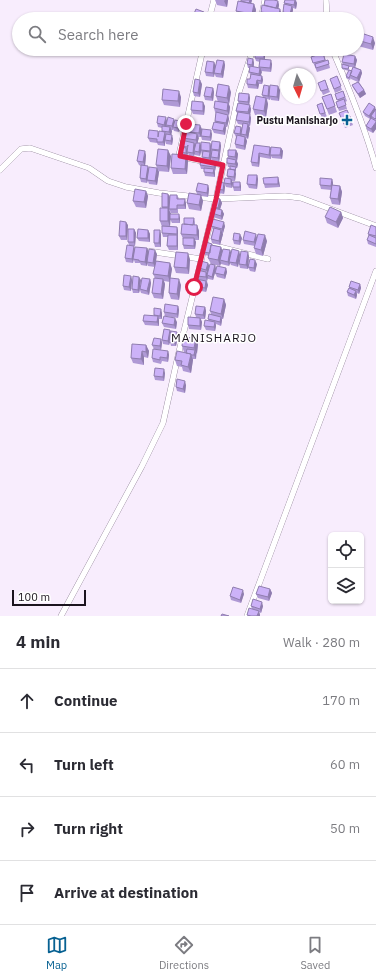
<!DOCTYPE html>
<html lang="en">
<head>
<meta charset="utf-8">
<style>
  body { margin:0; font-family:"IBM Plex Sans",sans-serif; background:#f7f7f7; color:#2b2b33 }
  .controls { position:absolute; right:12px; bottom:12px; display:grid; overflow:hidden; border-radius:6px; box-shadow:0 1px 3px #0004 }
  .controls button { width:36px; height:36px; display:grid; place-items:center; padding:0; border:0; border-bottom:1px solid #e1e1e2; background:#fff; color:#2b2b33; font:20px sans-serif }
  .compass { position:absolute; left:280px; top:68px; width:36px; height:36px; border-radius:50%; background:#fff; box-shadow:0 1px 3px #0004; rotate:175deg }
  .scale { position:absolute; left:12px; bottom:10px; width:74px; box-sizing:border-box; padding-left:4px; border:2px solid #1b141e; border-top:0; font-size:11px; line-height:14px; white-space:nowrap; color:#1b141e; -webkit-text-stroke:3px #fff; paint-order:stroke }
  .stop { position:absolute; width:12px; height:12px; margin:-9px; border:3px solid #e11d48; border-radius:50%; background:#fff }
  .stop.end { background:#e11d48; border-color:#fff; box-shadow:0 1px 4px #0008 }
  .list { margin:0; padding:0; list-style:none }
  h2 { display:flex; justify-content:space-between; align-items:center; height:52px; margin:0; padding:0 16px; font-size:17px }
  h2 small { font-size:13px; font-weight:400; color:#7c7c81 }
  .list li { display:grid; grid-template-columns:26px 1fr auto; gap:12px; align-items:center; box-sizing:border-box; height:64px; padding:0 16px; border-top:1px solid #e1e1e2 }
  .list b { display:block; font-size:15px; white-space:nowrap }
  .list em { font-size:13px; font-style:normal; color:#7c7c81 }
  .icon { flex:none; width:22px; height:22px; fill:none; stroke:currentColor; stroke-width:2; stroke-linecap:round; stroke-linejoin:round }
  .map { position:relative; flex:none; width:376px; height:616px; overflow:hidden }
  .search { position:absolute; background:#fff; box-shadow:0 1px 3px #0004; left:12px; right:12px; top:12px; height:44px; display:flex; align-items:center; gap:10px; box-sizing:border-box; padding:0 14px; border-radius:22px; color:#7c7c81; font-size:15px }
  .sheet { height:308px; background:#fff }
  nav { display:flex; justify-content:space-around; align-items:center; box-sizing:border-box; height:56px; border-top:1px solid #e1e1e2; background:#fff; font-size:11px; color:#7c7c81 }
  nav a { display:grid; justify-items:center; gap:2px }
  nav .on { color:#076192 }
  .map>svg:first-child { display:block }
</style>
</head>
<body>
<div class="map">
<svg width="376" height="616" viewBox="0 0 376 616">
  <rect width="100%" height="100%" fill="#f8edfd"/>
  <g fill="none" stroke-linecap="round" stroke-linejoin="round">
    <defs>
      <path id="minor" d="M 326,0 L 327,19
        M 209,19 L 214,0
        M 261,19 L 265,0
        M 203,49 L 179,155 L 181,157 L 223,165
        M 332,49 C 349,88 365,127 376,168
        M 0,170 L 21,149 L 30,148 L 89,168 L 108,181 L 126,187 L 159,193 L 216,199 L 285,196 L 301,198 L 376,226
        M 215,246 L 268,259
        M 148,251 L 201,259
        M 61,616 L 142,466 L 163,423 L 178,356 L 216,199 L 239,92 L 253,49
        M 247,616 L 376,271"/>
    </defs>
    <use href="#minor" stroke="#817189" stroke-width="6"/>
    <use href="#minor" stroke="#fff" stroke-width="5.5"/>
  </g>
  <path fill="#af99d5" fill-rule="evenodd" d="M 215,0 L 228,0 L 227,7 L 217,5 Z
    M 252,0 L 251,4 L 254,4 L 256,10 L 254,19 L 236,19 L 237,13 L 236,11 L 241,2 Z
    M 265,0 L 277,0 L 277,1 L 278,1 L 279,5 L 278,8 L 282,15 L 281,19 L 260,19 L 262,16 L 261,12 L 264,5 Z
    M 285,0 L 296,0 L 297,3 L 296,9 L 293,8 L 293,10 L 291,18 L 284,16 L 283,12 L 285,4 L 284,3 Z
    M 193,16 L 205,16 L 204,19 L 184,19 L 194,18 Z
    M 357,37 L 375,43 L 373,50 L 358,46 L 357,42 Z
    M 258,49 L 273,49 L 272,52 Z
    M 313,49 L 322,49 L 326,61 L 328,60 L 330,68 L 317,72 L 311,57 L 316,56 Z
    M 265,55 L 265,59 L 272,64 L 271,72 L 261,71 L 261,76 L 262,76 L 263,80 L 262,84 L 259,84 L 258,89 L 248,88 L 247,84 L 250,79 L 251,76 L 249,72 L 250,68 L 248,68 L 247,64 L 253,59 L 254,63 L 254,67 L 259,68 L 260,62 L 256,61 L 255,58 Z
    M 355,56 L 357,60 L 355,67 L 361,70 L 362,73 L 359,82 L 364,90 L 366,94 L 360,98 L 354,89 L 352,85 L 358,82 L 351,79 L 351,78 L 350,80 L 346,78 L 346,76 L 349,71 L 342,69 L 342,68 L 343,64 L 342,62 ZM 349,67 L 353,67 L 352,71 L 349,70 Z
    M 224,61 L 225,65 L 223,78 L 216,77 L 214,73 L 214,77 L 206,76 L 205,72 L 216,66 Z
    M 337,76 L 342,90 L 335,93 L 330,79 Z
    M 325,80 L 330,92 L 323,95 L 318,83 Z
    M 202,84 L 200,97 L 194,96 L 193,92 Z
    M 269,86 L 270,88 L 280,90 L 279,101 L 271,100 L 270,98 L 270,100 L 267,99 L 268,104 L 266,117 L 255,115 L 253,109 L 263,97 L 262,95 Z
    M 213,88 L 214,92 L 213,101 L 205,100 L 204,96 Z
    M 343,91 L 347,101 L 345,102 L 347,109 L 339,111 L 336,102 L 338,101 L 335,94 Z
    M 231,92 L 229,104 L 230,107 L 229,115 L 223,114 L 228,115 L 229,119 L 227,127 L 226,127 L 225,135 L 214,133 L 212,129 L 215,122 L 215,121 L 216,113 L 215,112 L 214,108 L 218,102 L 216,96 Z
    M 249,94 L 250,98 L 249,105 L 251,109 L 250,115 L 251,118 L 250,126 L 249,126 L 250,128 L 248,139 L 246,138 L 247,141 L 245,150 L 236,148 L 235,144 L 236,137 L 234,133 L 241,127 L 242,130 L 243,125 L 238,124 L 236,120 L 237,113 L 236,111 L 239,103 L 238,101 Z
    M 331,94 L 337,112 L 329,115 L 322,97 Z
    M 181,97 L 180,107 L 164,105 L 162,100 Z
    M 322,103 L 327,117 L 322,118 L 317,105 Z
    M 205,106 L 204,115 L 193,114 L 191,110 Z
    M 376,109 L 376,129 L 373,133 L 367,130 L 366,126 L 370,119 L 365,116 L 363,112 Z
    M 347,110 L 353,125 L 345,128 L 339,113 Z
    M 174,119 L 174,121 L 181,125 L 179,132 L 174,131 L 173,129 L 173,130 L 171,130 L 172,131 L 171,135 L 173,139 L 172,145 L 166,144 L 165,141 L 165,146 L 158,145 L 157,143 L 150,142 L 148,138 L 158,131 L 158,133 L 162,132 L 162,128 L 158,127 L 157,123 Z
    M 202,129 L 212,134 L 211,141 L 202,140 L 201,136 L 201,137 L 198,137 L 198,143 L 201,146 L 210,143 L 211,146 L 220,142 L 221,146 L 220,154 L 220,153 L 220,155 L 219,162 L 212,161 L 211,158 L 211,161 L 216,166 L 215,171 L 215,177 L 205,176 L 204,172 L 204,169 L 201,169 L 200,165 L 203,160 L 201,151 L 200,156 L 195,155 L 195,153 L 194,156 L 189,156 L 188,153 L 187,156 L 186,156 L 188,161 L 187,174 L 173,174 L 171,168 L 180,155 L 179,152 L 180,147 L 180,146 L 184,141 L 183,138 L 189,132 Z
    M 254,145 L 271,149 L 281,148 L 283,151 L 282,159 L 272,158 L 271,156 L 271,159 L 260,157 L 259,167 L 252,166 L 251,162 Z
    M 236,150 L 238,154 L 237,161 L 238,164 L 237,168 L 236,168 L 235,181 L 232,181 L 233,183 L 232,188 L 226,187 L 224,183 L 228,179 L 227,176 L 230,167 L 228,167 L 227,163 L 228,159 L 228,156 Z
    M 146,155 L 145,166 L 149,169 L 157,168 L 159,172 L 157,185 L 149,184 L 148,181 L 147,183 L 141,182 L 140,178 L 141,166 L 139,165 L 137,161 Z
    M 171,156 L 169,172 L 158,171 L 156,165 Z
    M 257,175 L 258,179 L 257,189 L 249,188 L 247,184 Z
    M 278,177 L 279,181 L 280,187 L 265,188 L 264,184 Z
    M 332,179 L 333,183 L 333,185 L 340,186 L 342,192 L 340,205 L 332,204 L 330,198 L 331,190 L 321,189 L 320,185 Z
    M 224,183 L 225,187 L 224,194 L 219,193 L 217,189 Z
    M 208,185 L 209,189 L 208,197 L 201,196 L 203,201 L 201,211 L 189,209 L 187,203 L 197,194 L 196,191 Z
    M 241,186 L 241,191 L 234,191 L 233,187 Z
    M 146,191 L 148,196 L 146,208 L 136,207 L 133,201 Z
    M 177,195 L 179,199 L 186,203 L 186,209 L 178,209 L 178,213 L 171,213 L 169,209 L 171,214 L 180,218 L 180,223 L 172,223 L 170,219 L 170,226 L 177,227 L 178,231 L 178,250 L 169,250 L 167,246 L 168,237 L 163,237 L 162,233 L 162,227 L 160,221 L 162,207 L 170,197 Z
    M 220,199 L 222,203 L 220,210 L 222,210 L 224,214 L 222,220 L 213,217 L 212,213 L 214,208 L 213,207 Z
    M 341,212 L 343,218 L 338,228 L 327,223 L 325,217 Z
    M 194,218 L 195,222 L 195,225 L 197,225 L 199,231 L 199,240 L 195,240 L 196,242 L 195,249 L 184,249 L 183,245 L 183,239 L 181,234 L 184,224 Z
    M 128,225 L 127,240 L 121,240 L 119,236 Z
    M 211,226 L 225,226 L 223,233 L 222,233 L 223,234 L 220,245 L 212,243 L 211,239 L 213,230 Z
    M 376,227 L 376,247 L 368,244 L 367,240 L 369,236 L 368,234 Z
    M 134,229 L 136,233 L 135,246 L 131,246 L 135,249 L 147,248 L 148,252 L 157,254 L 156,261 L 170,263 L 172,269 L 170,278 L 181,285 L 179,300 L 171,299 L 169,293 L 170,282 L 164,281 L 165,284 L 163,299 L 154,298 L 152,293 L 155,278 L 153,274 L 155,267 L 148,266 L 147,263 L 147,266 L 141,265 L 140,263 L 135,263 L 134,260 L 133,263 L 126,262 L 125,258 L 129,245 L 128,242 Z
    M 148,230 L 150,234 L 150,242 L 139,241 L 137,238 Z
    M 161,234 L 161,247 L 155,247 L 154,243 Z
    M 257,237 L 267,241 L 263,256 L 256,254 L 254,248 L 255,246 L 244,244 L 243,240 Z
    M 242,238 L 240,245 L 234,244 L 233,240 Z
    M 213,245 L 221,247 L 222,251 L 231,253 L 239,251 L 240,255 L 249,256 L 248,269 L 240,268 L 239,264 L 240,255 L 238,267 L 231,265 L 230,263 L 229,266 L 221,264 L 221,263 L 220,266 L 211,264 L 208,258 L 209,256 L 205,255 L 203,252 Z
    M 190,259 L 189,274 L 176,273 L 174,267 Z
    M 257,264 L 255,272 L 250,271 L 248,267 Z
    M 215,265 L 216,269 L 213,280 L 208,279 L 208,277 L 207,281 L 208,285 L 206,292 L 196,290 L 194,286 L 198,279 L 197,276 L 200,271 L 199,268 Z
    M 226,268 L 227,272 L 225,279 L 217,277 L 215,273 Z
    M 131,276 L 132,280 L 131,291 L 124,290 L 123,286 Z
    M 150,279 L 151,283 L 149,295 L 141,293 L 140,290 L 139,293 L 133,293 L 132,289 L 141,280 L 140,288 Z
    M 360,284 L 361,288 L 359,294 L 357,293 L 357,295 L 356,299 L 348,296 L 347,292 L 349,288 L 349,287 Z
    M 224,299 L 226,305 L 223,319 L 222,319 L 222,320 L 221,326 L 216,324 L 216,326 L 215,331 L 206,330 L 204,326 L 209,321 L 208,319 L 211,314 L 210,311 Z
    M 178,306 L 179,310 L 178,318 L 165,316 L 164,312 Z
    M 205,307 L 206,311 L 205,319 L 201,319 L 202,322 L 201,330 L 189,329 L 188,325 L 196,317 L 195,314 Z
    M 162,313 L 162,319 L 159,319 L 159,326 L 145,325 L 143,321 L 154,316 L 154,315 Z
    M 177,322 L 176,329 L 164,327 L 162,323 Z
    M 170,330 L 171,333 L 177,332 L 178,336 L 176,346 L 171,346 L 170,342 L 169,345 L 163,344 L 162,340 Z
    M 196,338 L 198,344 L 196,359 L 193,359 L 191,373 L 183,371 L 182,367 L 177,366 L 175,360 L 186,353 L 184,352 L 182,346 Z
    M 161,339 L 162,343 L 161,350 L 154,349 L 152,345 Z
    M 146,345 L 149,351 L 148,358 L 144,357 L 144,365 L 133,363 L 131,358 Z
    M 168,351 L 169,355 L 168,362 L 162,361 L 161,364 L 153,362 L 152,358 Z
    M 165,373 L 164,381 L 155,380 L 154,376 Z
    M 186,385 L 185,393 L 177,391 L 176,387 Z
    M 270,589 L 272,593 L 269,601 L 258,598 L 256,594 Z
    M 244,594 L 241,603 L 231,600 L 230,596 Z
    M 251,606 L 263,606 L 261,613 L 259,612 L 260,615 L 260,616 L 248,616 L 247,615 L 252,609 Z"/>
  <path fill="#8f7dae" d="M 225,0 L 228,0 L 227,7 L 224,1 Z
    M 250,0 L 252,0 L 250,7 L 249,3 Z
    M 295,0 L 297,3 L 296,9 L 294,5 Z
    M 278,1 L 279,5 L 278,12 L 276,8 Z
    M 254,4 L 256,10 L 254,19 L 253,19 L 252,14 Z
    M 292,6 L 293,10 L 291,18 L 290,14 Z
    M 280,9 L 282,15 L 281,19 L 280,19 L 279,15 Z
    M 204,12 L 205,16 L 204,19 L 201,19 Z
    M 373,37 L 375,43 L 373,50 L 371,44 Z
    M 264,51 L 265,55 L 265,62 L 264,58 Z
    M 355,56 L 357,60 L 355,68 L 354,64 Z
    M 253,59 L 254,63 L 253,69 L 252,65 Z
    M 271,60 L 272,64 L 271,72 L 270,68 Z
    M 224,61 L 225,65 L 223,78 L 221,74 Z
    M 214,62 L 216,66 L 214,77 L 213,73 Z
    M 260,68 L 262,72 L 260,78 L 259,74 Z
    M 361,70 L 362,73 L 359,82 L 357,78 Z
    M 262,76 L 263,80 L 262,84 L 261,81 Z
    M 200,80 L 202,84 L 200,97 L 198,93 Z
    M 257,80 L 259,84 L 258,89 L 256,85 Z
    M 229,86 L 231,92 L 229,104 L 227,98 Z
    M 269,86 L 271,90 L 269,96 L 270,100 L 268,96 Z
    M 278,86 L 280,90 L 279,101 L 277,97 Z
    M 213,88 L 214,92 L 213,101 L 211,97 Z
    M 364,90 L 366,94 L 360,98 L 358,94 Z
    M 179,91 L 181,97 L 180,107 L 178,101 Z
    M 249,94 L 250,98 L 249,106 L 248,102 Z
    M 266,98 L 268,104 L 266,117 L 264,111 Z
    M 203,102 L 205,106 L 204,115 L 203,111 Z
    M 228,103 L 230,107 L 229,115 L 227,111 Z
    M 250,105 L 251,109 L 250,115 L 251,118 L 250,126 L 249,122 L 249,116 L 248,112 Z
    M 375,107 L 376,110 L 371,116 L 372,118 L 371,120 L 369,116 Z
    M 228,115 L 229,119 L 227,127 L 226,123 Z
    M 166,117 L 167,121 L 166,129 L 164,125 Z
    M 174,119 L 175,123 L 173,127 L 173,130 L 172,126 Z
    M 180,121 L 181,125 L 179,132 L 178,128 Z
    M 376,122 L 376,129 L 373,133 L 371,129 Z
    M 225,124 L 226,128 L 225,135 L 223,131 Z
    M 248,124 L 250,128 L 248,139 L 246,135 Z
    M 200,125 L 202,129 L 201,137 L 199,133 Z
    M 170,127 L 172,131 L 171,136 L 169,132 Z
    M 241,127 L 242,130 L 241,138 L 240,134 Z
    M 211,130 L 212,134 L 211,141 L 210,137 Z
    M 165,132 L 166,136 L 165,140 L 165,146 L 163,142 Z
    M 197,134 L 199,138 L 197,144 L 196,140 Z
    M 172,135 L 173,139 L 172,145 L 171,141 Z
    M 245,137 L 247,141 L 245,150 L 244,146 Z
    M 220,142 L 221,146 L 220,154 L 219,150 Z
    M 194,143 L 196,147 L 194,151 L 195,153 L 194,156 L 193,153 Z
    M 200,143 L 202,147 L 200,156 L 199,152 Z
    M 210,143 L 211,147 L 211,155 L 210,151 Z
    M 270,147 L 272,150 L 270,155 L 271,159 L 269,155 Z
    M 186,148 L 188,152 L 187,152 L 188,153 L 187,156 L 186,153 Z
    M 281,148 L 283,151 L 282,159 L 280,155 Z
    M 168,150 L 171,156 L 169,172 L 167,166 Z
    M 236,150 L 238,154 L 237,161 L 235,157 Z
    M 145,151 L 146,155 L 145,166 L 143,162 Z
    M 219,151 L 220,155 L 219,162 L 218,158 Z
    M 210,152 L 211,156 L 211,161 L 209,158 Z
    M 259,153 L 260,157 L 259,167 L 258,163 Z
    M 186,155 L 188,161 L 187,174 L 185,169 Z
    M 236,160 L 238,164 L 237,168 L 235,164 Z
    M 215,162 L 216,166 L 215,171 L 214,167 Z
    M 148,166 L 149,170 L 147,180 L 147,183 L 146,179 Z
    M 157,168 L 159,172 L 157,185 L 155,181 Z
    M 214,169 L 215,173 L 215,177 L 213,173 Z
    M 235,170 L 236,174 L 235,181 L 234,177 Z
    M 257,175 L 258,179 L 257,189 L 256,185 Z
    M 278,177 L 279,181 L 280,187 L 278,184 Z
    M 231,179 L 233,183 L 232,188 L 231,184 Z
    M 332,179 L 333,183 L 332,190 L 331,186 Z
    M 240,182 L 241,186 L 241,191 L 240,187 Z
    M 224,183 L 225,187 L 224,194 L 223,190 Z
    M 208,185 L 209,189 L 208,197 L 207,193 Z
    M 340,186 L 342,192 L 340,205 L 338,199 Z
    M 146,191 L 148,196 L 146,208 L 144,202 Z
    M 168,194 L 170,197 L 169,210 L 171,214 L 170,227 L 168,221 Z
    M 201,195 L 203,201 L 201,211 L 199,205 Z
    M 185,199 L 186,203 L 186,209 L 184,205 Z
    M 220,199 L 222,203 L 219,212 L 218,208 Z
    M 222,210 L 224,214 L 222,220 L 221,216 Z
    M 341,212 L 343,218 L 338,228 L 336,222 Z
    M 179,214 L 180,218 L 180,223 L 179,219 Z
    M 126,222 L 128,225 L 127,240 L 126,236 Z
    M 224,222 L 225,226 L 223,233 L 222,229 Z
    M 197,225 L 199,231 L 199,240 L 197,235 Z
    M 177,227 L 178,231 L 178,238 L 177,234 Z
    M 134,229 L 136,233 L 135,246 L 134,242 Z
    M 148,230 L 150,234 L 150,242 L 148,238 Z
    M 160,230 L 161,234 L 161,247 L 159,243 Z
    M 221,230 L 223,234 L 220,245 L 219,241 Z
    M 240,234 L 242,238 L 240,245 L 239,241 Z
    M 256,234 L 257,238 L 256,246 L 254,242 Z
    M 177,235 L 178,239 L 178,250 L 177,246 Z
    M 265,235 L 267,241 L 263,256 L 261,250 Z
    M 194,238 L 196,242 L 195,249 L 194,246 Z
    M 134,246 L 135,250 L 133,259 L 133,263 L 132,259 Z
    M 221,247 L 223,252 L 220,260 L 221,263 L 220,266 L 218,260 Z
    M 147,248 L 149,252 L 147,266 L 145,262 Z
    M 155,250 L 157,254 L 155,267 L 153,263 Z
    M 230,250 L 232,254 L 229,262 L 230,263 L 229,266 L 228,262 Z
    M 239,251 L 240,255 L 238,267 L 236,263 Z
    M 248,252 L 249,256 L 248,269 L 246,265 Z
    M 188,253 L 190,259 L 189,274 L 187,268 Z
    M 255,260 L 257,264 L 255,272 L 254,268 Z
    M 170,263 L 172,269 L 170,282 L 168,276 Z
    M 208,263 L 210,267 L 208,273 L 206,270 Z
    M 215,265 L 216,269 L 213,280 L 212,277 Z
    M 226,268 L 227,272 L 225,279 L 224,275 Z
    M 206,272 L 208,275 L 207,275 L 208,277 L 207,281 L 206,277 Z
    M 131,276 L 132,280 L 131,291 L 129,287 Z
    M 139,277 L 141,280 L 139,293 L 138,290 Z
    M 150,279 L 151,283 L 149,295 L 147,291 Z
    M 163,279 L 165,284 L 163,299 L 161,294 Z
    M 179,279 L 181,285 L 179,300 L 177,294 Z
    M 206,281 L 208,285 L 206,292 L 205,288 Z
    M 360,284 L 361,288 L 359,294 L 358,290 Z
    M 356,291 L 357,295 L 356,299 L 354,295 Z
    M 224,299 L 226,305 L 223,319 L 221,314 Z
    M 178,306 L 179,310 L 178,318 L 177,314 Z
    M 205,307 L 206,311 L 205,319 L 203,315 Z
    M 161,309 L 162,313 L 162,319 L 160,316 Z
    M 158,316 L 159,320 L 159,326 L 157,322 Z
    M 221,317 L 222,320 L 221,326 L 220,322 Z
    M 175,318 L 177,322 L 176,329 L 174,325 Z
    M 200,318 L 202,322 L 201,330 L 200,326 Z
    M 215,322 L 216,326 L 215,331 L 214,327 Z
    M 170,330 L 172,334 L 169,345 L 168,341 Z
    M 177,332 L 178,336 L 176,346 L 174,343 Z
    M 196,338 L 198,344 L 197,354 L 194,348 Z
    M 161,339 L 162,343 L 161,350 L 160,346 Z
    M 146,345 L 149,351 L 148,358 L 146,352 Z
    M 195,350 L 196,354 L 196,359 L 194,355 Z
    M 142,351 L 144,357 L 144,365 L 141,359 Z
    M 168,351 L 169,355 L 168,362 L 167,358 Z
    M 191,354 L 193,360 L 191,373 L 188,367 Z
    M 164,369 L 165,373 L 164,381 L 163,377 Z
    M 185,381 L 186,385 L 185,393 L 183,389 Z
    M 270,589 L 272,593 L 269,601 L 268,597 Z
    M 243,590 L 244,594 L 241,603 L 240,600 Z
    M 262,602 L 263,606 L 261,613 L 260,609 Z
    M 259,611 L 260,615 L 260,616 L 257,616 Z"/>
  <path fill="#ccb2f8" stroke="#8f7dae" d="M 241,0 L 250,0 L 249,3 L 241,1 Z
    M 265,0 L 274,0 L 278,1 L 276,8 L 264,5 Z
    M 285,0 L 295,0 L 294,5 L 284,3 Z
    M 238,1 L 254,4 L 252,14 L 236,11 Z
    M 284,4 L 292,6 L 290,14 L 283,12 Z
    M 262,5 L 280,9 L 279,15 L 261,12 Z
    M 196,9 L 204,12 L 201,19 L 193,16 Z
    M 221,13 L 231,14 L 230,19 L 220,19 Z
    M 237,13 L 249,16 L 248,19 L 236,19 Z
    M 185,15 L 196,18 L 196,19 L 184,19 Z
    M 261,15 L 269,17 L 269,19 L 260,19 Z
    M 358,32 L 373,37 L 371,44 L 357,40 L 357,37 Z
    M 313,49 L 321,49 L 314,51 Z
    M 255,51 L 264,51 L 264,58 L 255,58 Z
    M 323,53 L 325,60 L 313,63 L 311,57 Z
    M 344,54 L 355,56 L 354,64 L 342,62 Z
    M 248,58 L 253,59 L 252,65 L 247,64 Z
    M 260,59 L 271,60 L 270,68 L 259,67 Z
    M 217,60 L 224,61 L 221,74 L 214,73 Z
    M 328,60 L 329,64 L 316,68 L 315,64 Z
    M 207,61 L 214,62 L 213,73 L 205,72 Z
    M 342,64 L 349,66 L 348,69 L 342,68 Z
    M 250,66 L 260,68 L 259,74 L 249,72 Z
    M 353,67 L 361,70 L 357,78 L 350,75 Z
    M 349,70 L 352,71 L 349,78 L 346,76 Z
    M 251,74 L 262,76 L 261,81 L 257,80 L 256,85 L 247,84 L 247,79 L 250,79 Z
    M 337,76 L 341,86 L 334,89 L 330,79 Z
    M 195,79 L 200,80 L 198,93 L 193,92 Z
    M 325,80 L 328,89 L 321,91 L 318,83 Z
    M 358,82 L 364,90 L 358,94 L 352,85 Z
    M 218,84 L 229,86 L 227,98 L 216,96 Z
    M 264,85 L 269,86 L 268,96 L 262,95 Z
    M 270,85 L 278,86 L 277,97 L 269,96 Z
    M 206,87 L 213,88 L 211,97 L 204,96 Z
    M 163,89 L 179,91 L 178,101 L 162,100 Z
    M 343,91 L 345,97 L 337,100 L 335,94 Z
    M 239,93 L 249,94 L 248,102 L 238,101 Z
    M 331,94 L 335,106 L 327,109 L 322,97 Z
    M 256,96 L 266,98 L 264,111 L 253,109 Z
    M 344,99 L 346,105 L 338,108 L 336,102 Z
    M 192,101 L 203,102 L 203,111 L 191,110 Z
    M 215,101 L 228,103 L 227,111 L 214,108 Z
    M 238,103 L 250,105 L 248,112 L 236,111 Z
    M 322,103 L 325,113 L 320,114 L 317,105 Z
    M 369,103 L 375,107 L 369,116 L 363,112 Z
    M 376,109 L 376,118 L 375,119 L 371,116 Z
    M 347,110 L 352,121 L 344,124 L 339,113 Z
    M 216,112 L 228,115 L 226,123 L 215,121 Z
    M 238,112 L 250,114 L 249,122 L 236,120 Z
    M 158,116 L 166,117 L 164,125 L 157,123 Z
    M 168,117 L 174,119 L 172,126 L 166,125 Z
    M 371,118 L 376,121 L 376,122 L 371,129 L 366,126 Z
    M 175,120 L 180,121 L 178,128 L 173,127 Z
    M 214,122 L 225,124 L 223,131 L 212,129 Z
    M 243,123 L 248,124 L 246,135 L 241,134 Z
    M 190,124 L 200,125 L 199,133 L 189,132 Z
    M 162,126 L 170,127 L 169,132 L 162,131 Z
    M 236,126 L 241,127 L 240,134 L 234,133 Z
    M 202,129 L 211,130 L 210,137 L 201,136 Z
    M 149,130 L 158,131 L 158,137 L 159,131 L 165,132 L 163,142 L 157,142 L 157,139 L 148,138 Z
    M 184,131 L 197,134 L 196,140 L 183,138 Z
    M 166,134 L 172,135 L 171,141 L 165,140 Z
    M 237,135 L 245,137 L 244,146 L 235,144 Z
    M 181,140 L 194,143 L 193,153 L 187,152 L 188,145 L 187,147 L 180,146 Z
    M 212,141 L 220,142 L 219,150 L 211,149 Z
    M 201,142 L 210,143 L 210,151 L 201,150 Z
    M 196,143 L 200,143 L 199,152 L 194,151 Z
    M 254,145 L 270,147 L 269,155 L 259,153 L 258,163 L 251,162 Z
    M 180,147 L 186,148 L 186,153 L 179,152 Z
    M 271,147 L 281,148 L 280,155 L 270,155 Z
    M 158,149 L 168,150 L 167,166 L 156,165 Z
    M 139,150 L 145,151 L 143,162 L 137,161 Z
    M 212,150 L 219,151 L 218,158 L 211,157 Z
    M 228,150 L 236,150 L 235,157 L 228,156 Z
    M 203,151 L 210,152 L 209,158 L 202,157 Z
    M 172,154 L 186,155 L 185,169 L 171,168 Z
    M 227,158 L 236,160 L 235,164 L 227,163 Z
    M 201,160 L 215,162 L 214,167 L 200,165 Z
    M 141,165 L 148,166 L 146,179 L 140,178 Z
    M 230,166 L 236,167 L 235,171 L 234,171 L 235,170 L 230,169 Z
    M 149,167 L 157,168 L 155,181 L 147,180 Z
    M 204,168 L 214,169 L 213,173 L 204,172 Z
    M 228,169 L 235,170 L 234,177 L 227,176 Z
    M 248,175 L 257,175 L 256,185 L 247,184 Z
    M 278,177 L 278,184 L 264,184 L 263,178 Z
    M 225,178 L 231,179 L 231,184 L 224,183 Z
    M 320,178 L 332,179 L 331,186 L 320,185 Z
    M 219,182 L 224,183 L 223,190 L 217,189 Z
    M 233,182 L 240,182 L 240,187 L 233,187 Z
    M 198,183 L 208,185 L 207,193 L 196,191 Z
    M 332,185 L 340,186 L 338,199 L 330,198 Z
    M 135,189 L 146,191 L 144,202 L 133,201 Z
    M 162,193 L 168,194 L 168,207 L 162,207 Z
    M 189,193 L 201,195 L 199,205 L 187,203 Z
    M 170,195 L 177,195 L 177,199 L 185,199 L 184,205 L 177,205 L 177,209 L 169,209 Z
    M 216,198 L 220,199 L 218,208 L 213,207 Z
    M 330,207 L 341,212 L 336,222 L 325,217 Z
    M 160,208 L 168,208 L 168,221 L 160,221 Z
    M 213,208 L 222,210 L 221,216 L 212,213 Z
    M 170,214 L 179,214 L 179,219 L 170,219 Z
    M 184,218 L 194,218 L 193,225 L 184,224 Z
    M 213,219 L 224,222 L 222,229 L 211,226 Z
    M 120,221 L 126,222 L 126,236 L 119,236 Z
    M 182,224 L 197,225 L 197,235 L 181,234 Z
    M 371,225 L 376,227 L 376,236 L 368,234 Z
    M 162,226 L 177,227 L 177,234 L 162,233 Z
    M 214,228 L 221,230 L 219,241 L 211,239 Z
    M 128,229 L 134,229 L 134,242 L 128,242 Z
    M 138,229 L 148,230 L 148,238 L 137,238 Z
    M 154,230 L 160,230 L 159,243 L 154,243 Z
    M 245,231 L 256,234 L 254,242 L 243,240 Z
    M 234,233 L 240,234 L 239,241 L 233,240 Z
    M 258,234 L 265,235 L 261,250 L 254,248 Z
    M 168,235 L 177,235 L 177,246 L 167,246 Z
    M 369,235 L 376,238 L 376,244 L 367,240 Z
    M 183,238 L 194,238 L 194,246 L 183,245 Z
    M 206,242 L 212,244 L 211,245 L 210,253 L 203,252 Z
    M 127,245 L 134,246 L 132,259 L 125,258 Z
    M 211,245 L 221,247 L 218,260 L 208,258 Z
    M 135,247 L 147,248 L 145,262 L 139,261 L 139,260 L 133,259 Z
    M 149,249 L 155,250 L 153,263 L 147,262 Z
    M 223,249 L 230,250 L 228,262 L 220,260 Z
    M 232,249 L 239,251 L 236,263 L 229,262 Z
    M 241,251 L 248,252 L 246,265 L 239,264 Z
    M 176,252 L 188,253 L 187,268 L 174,267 Z
    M 250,259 L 255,260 L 254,268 L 248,267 Z
    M 156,261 L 170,263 L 168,276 L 153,274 Z
    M 201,261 L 208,263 L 206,270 L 199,268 Z
    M 210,264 L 215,265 L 212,277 L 207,275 Z
    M 217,266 L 226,268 L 224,275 L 215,273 Z
    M 197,270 L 206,272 L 206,277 L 197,276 Z
    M 124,275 L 131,276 L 129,287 L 123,286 Z
    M 133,276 L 139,277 L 138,290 L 132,289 Z
    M 142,278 L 150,279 L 147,291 L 140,289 Z
    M 154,278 L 163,279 L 161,294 L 152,293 Z
    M 170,278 L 179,279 L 177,294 L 169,293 Z
    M 196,279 L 206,281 L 205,288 L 194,286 Z
    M 351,281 L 360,284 L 358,290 L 349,287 Z
    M 349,288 L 356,291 L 354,295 L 347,292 Z
    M 213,297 L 224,299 L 221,314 L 210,311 Z
    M 165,304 L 178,306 L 177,314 L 164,312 Z
    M 196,306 L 205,307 L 203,315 L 195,314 Z
    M 154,308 L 161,309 L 160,316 L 154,315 Z
    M 209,314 L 221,317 L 220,322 L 208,319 Z
    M 144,315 L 158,316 L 157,322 L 143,321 Z
    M 164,316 L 175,318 L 174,325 L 162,323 Z
    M 188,317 L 200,318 L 200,326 L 188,325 Z
    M 205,320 L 215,322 L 214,327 L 204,326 Z
    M 164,329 L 170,330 L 168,341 L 162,340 Z
    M 171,331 L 177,332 L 174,343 L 169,342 Z
    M 183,337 L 196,338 L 194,348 L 182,346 Z
    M 154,338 L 161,339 L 160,346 L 152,345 Z
    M 132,344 L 146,345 L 146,352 L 142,351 L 141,359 L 131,358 Z
    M 153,349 L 168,351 L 167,358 L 160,357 L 160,360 L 152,358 Z
    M 187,349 L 195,350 L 194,355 L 191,355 L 191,354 L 186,353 Z
    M 177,351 L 191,354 L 188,367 L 181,365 L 182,361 L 175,360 Z
    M 155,368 L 164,369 L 163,377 L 154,376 Z
    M 177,379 L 185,381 L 183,389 L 176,387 Z
    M 259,586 L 270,589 L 268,597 L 256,594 Z
    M 233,587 L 243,590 L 240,600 L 230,596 Z
    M 253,599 L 262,602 L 260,609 L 251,606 Z
    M 249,608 L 259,611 L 257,616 L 251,616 L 247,615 Z
    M 222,614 L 229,616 L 221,616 Z"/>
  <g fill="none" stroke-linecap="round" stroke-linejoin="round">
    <path stroke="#e11d48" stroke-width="5" d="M 186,124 L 180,156 L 223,165 L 216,199 L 194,287"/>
  </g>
  <path fill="#076192" stroke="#fff" stroke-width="1.5" d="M345 114h4v4h4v4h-4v4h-4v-4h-4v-4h4z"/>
  <g text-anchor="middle" stroke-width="3" stroke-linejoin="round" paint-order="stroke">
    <g font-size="10" font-weight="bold" fill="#1b141e" stroke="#fff" text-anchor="end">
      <text x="338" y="124">Pustu Manisharjo</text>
    </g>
    <g font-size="12" letter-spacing="1" fill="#1b141e" stroke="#fff">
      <text x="214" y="342">MANISHARJO</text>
    </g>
  </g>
</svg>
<div class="controls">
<button><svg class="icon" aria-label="locate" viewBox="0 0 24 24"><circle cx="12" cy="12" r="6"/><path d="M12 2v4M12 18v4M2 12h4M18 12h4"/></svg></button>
<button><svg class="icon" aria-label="layers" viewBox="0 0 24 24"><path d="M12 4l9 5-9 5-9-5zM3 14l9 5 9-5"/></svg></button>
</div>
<svg class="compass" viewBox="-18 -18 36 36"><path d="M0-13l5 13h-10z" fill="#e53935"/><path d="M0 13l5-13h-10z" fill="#7c7c81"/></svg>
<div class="scale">100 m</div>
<div class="stop" style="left:194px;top:287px"></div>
<div class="stop end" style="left:186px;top:124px"></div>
<div class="search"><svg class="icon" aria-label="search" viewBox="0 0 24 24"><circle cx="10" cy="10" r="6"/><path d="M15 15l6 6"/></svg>Search here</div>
</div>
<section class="sheet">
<h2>4 min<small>Walk · 280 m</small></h2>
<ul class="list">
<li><svg class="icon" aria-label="ahead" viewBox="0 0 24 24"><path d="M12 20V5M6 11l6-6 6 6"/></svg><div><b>Continue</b></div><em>170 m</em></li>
<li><svg class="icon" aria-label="left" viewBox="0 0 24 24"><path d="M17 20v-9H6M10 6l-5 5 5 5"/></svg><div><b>Turn left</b></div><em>60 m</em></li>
<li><svg class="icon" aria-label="right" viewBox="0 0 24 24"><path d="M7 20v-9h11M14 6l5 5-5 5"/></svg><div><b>Turn right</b></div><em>50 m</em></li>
<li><svg class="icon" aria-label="arrive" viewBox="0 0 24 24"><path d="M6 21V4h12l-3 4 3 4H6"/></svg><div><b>Arrive at destination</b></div></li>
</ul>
</section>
<nav>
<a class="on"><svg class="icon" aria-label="map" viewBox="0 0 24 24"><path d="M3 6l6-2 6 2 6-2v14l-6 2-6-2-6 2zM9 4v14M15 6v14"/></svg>Map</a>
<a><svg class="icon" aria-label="directions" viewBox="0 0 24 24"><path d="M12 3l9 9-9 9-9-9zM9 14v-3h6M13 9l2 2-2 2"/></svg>Directions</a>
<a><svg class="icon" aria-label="saved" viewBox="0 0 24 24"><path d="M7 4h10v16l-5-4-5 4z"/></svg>Saved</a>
</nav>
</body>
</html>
